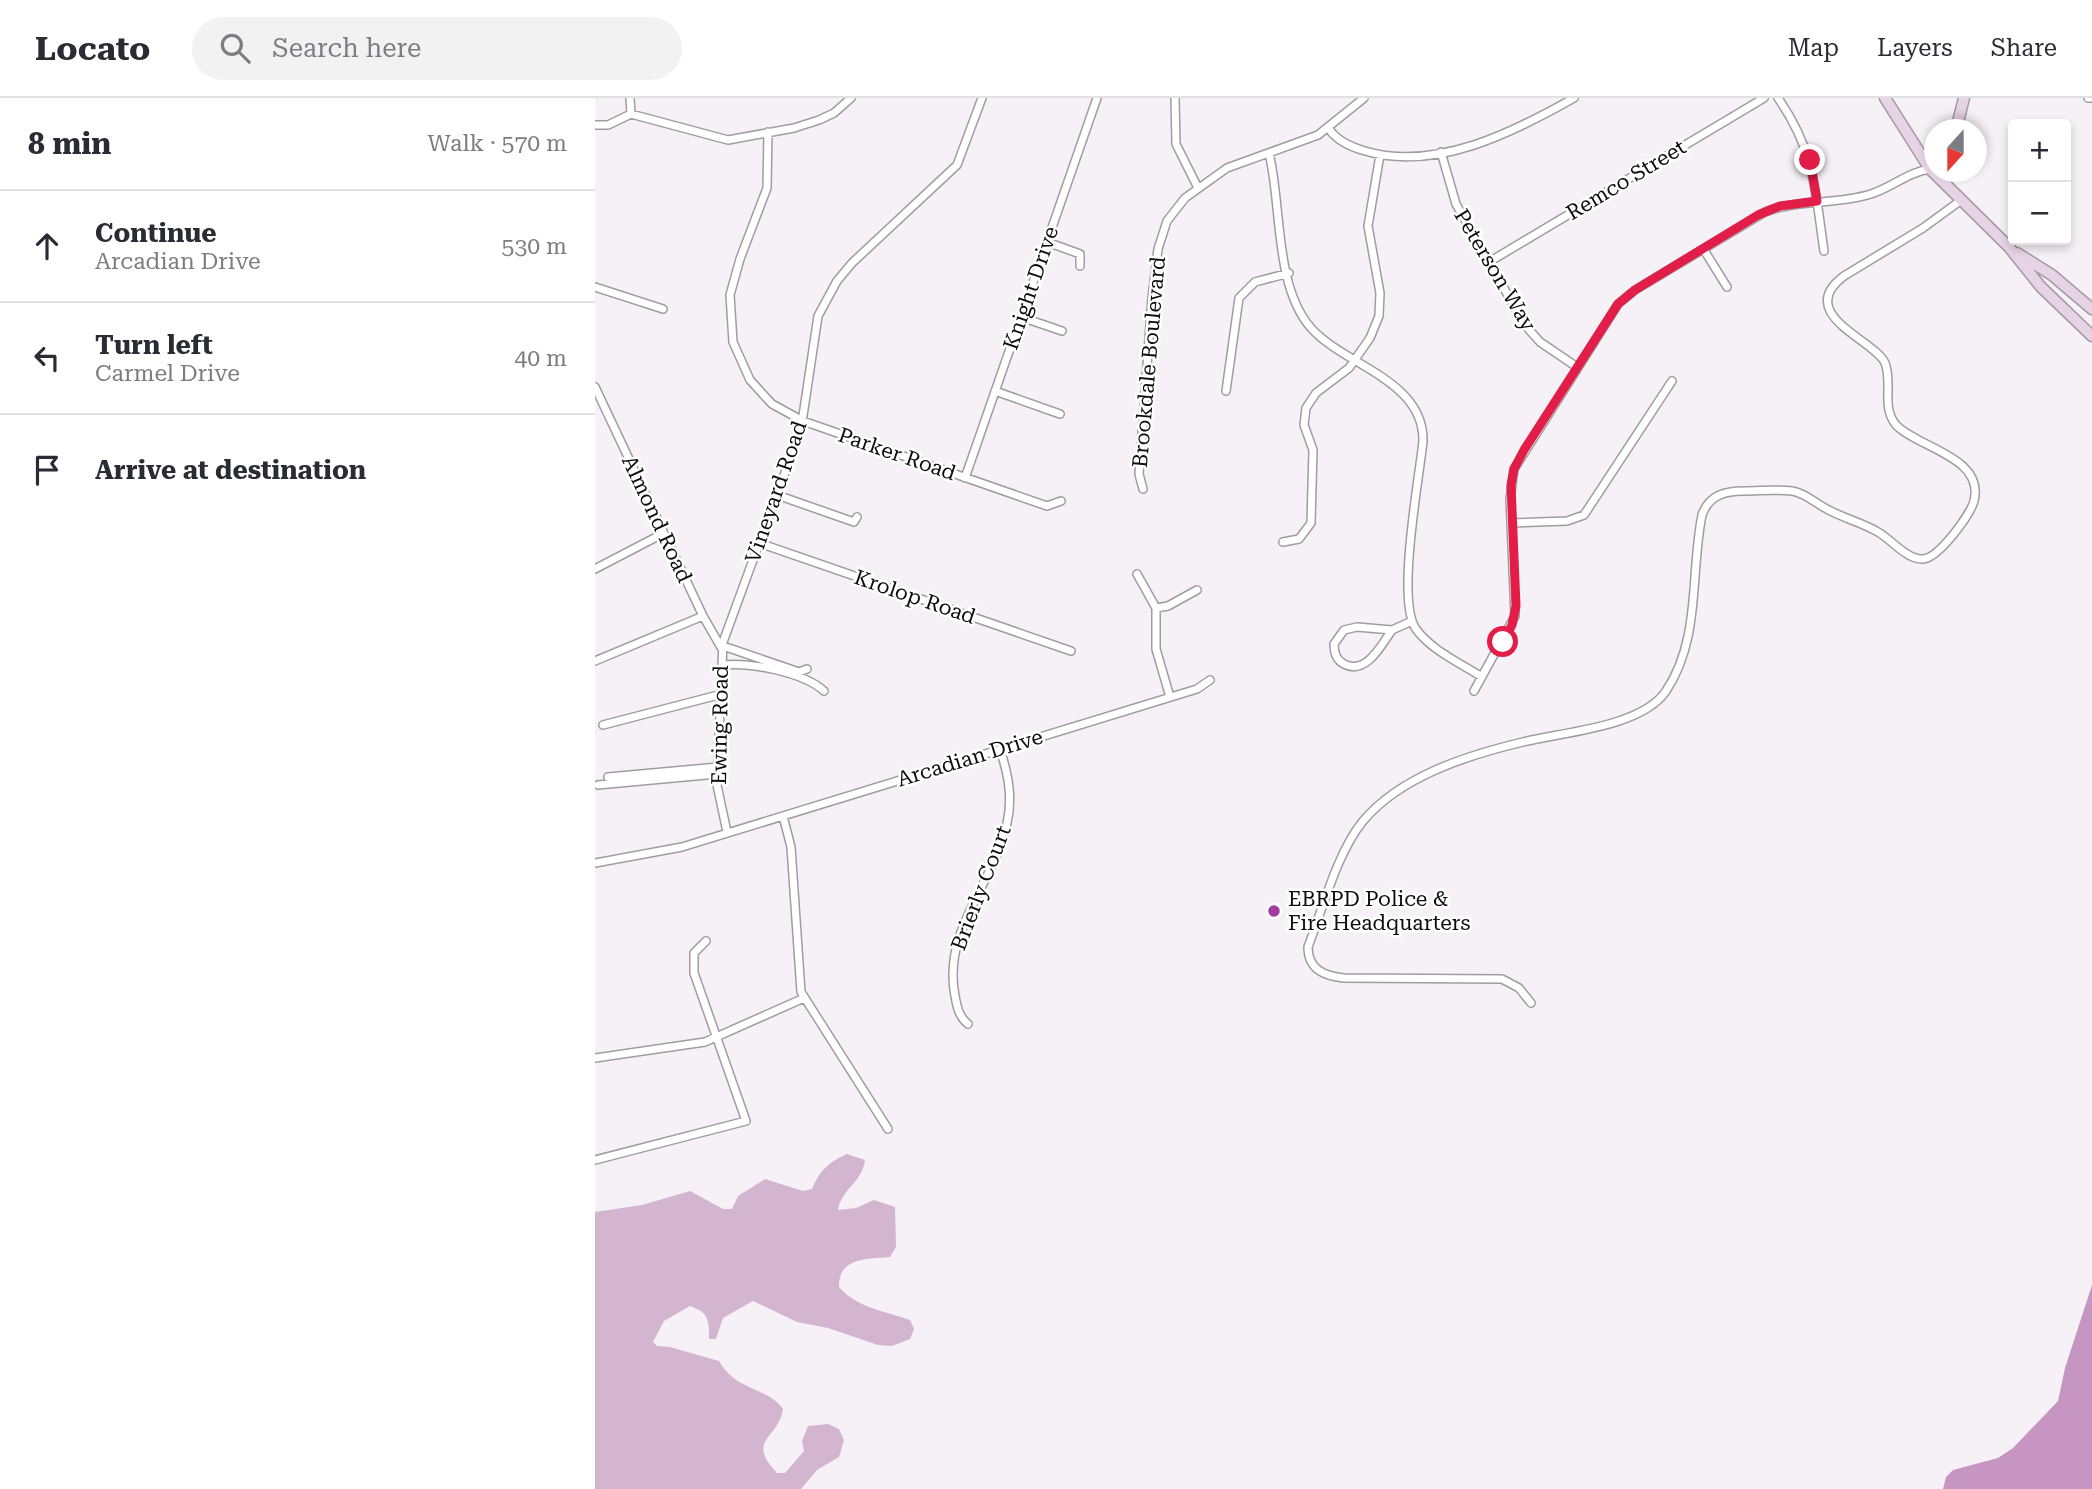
<!DOCTYPE html>
<html lang="en">
<head>
<meta charset="utf-8">
<style>
  body { margin:0; font-family:"Roboto Serif",serif; background:#f2f2f3; color:#2b2b33 }
  .controls { position:absolute; right:21px; top:21px; display:grid; overflow:hidden; border-radius:7px; box-shadow:0 4px 10px #0003 }
  .controls button { width:63px; height:63px; display:grid; place-items:center; padding:0; border:0; border-bottom:2px solid #e1e1e2; background:#fff; color:#2b2b33; font:35px sans-serif }
  .compass { position:absolute; left:1329px; top:21px; width:63px; height:63px; border-radius:50%; background:#fff; box-shadow:0 4px 10px #0003; rotate:201deg }
  .stop { position:absolute; width:21px; height:21px; margin:-16px; border:5px solid #e11d48; border-radius:50%; background:#fff }
  .stop.end { background:#e11d48; border-color:#fff; box-shadow:0 2px 7px #0008 }
  .list { margin:0; padding:0; list-style:none }
  h2 { display:flex; justify-content:space-between; align-items:center; height:91px; margin:0; padding:0 28px; font-size:30px }
  h2 small { font-size:23px; font-weight:400; color:#7c7c81 }
  .list li { display:grid; grid-template-columns:46px 1fr auto; gap:21px; align-items:center; box-sizing:border-box; height:112px; padding:0 28px; border-top:2px solid #e1e1e2 }
  .list b { display:block; font-size:26px; white-space:nowrap }
  .list p { margin:0; font-size:23px; white-space:nowrap; color:#7c7c81 }
  .list em { font-size:23px; font-style:normal; color:#7c7c81 }
  .icon { flex:none; width:38px; height:38px; fill:none; stroke:currentColor; stroke-width:2; stroke-linecap:round; stroke-linejoin:round }
  .map { position:relative; flex:none; width:1497px; height:1391px; overflow:hidden }
  header { display:flex; align-items:center; gap:42px; box-sizing:border-box; height:98px; padding:0 35px; background:#fff; border-bottom:2px solid #e1e1e2 }
  header strong { font-size:33px }
  nav { display:flex; gap:38px; margin-inline-start:auto; font-size:24px }
  .search { width:490px; height:63px; background:#f2f2f3; display:flex; align-items:center; gap:18px; box-sizing:border-box; padding:0 24px; border-radius:38px; color:#7c7c81; font-size:26px }
  main { display:flex }
  aside { flex:1; background:#fff }
  .map>svg:first-child { display:block }
</style>
</head>
<body>
<header>
<strong>Locato</strong>
<div class="search"><svg class="icon" aria-label="search" viewBox="0 0 24 24"><circle cx="10" cy="10" r="6"/><path d="M15 15l6 6"/></svg>Search here</div>
<nav><a>Map</a><a>Layers</a><a>Share</a></nav>
</header>
<main>
<aside>
<h2>8 min<small>Walk · 570 m</small></h2>
<ul class="list">
<li><svg class="icon" aria-label="ahead" viewBox="0 0 24 24"><path d="M12 20V5M6 11l6-6 6 6"/></svg><div><b>Continue</b><p>Arcadian Drive</p></div><em>530 m</em></li>
<li><svg class="icon" aria-label="left" viewBox="0 0 24 24"><path d="M17 20v-9H6M10 6l-5 5 5 5"/></svg><div><b>Turn left</b><p>Carmel Drive</p></div><em>40 m</em></li>
<li><svg class="icon" aria-label="arrive" viewBox="0 0 24 24"><path d="M6 21V4h12l-3 4 3 4H6"/></svg><div><b>Arrive at destination</b></div></li>
</ul>
</aside>
<div class="map">
<svg width="1497" height="1391" viewBox="0 0 1497 1391">
  <rect width="100%" height="100%" fill="#f6f1f6"/>
  <path fill="#d4b5d0" d="M 252,1056 L 270,1062 C 267,1085 247,1090 243,1112 L 261,1110 L 279,1102 L 300,1109 L 301,1149 L 295,1159 C 273,1161 243,1159 244,1189 C 262,1210 290,1213 315,1222 L 319,1231 L 315,1241 L 297,1248 L 283,1247 L 233,1230 L 202,1224 L 158,1203 L 128,1220 L 121,1241 L 114,1241 C 114,1223 114,1214 95,1208 L 69,1223 L 58,1244 L 62,1248 L 75,1249 L 124,1263 C 142,1294 171,1288 188,1311 C 184,1341 150,1341 182,1375 L 190,1375 L 209,1353 L 207,1343 L 213,1328 L 233,1326 L 244,1331 L 249,1342 L 244,1359 L 222,1372 L 206,1391 L 0,1391 L 0,1114 L 47,1107 L 95,1093 L 128,1111 L 137,1111 L 143,1098 L 170,1081 L 208,1093 L 217,1091 C 225,1072 234,1064 252,1056 Z"/>
  <path fill="#c695c1" d="M 1497,1187 L 1497,1391 L 1348,1391 L 1351,1379 L 1358,1372 L 1403,1360 L 1418,1350 L 1463,1303 L 1470,1270 Z"/>
  <g fill="none" stroke-linecap="round" stroke-linejoin="round">
    <defs>
      <path id="street" d="M 35,0 L 36,16
        M 580,0 L 581,46 L 603,90
        M 1183,0 C 1220,53 1220,92 1229,153
        M 1493,0 L 1497,0
        M 0,27 L 13,27 L 36,16 L 133,42 L 199,30 L 224,22 L 239,15 L 256,0
        M 734,31 C 742,43 756,49 770,53 C 841,74 919,34 979,0
        M 173,34 L 172,90 L 145,161 L 135,197 L 138,244 L 155,282 L 177,306 L 208,323 L 452,408 L 466,403
        M 846,54 L 861,106 L 930,227 L 945,244 L 982,269
        M 674,55 C 687,107 679,188 716,230 C 750,268 829,282 828,343 C 824,382 801,503 821,531 C 836,552 865,565 887,579
        M 452,144 L 485,156 L 485,168
        M 1109,152 L 1132,189
        M 894,164 L 1169,0
        M 0,189 L 68,211
        M 426,219 L 467,233
        M 0,289 L 108,518 L 127,551
        M 400,293 L 465,316
        M 631,293 L 644,200 L 660,184 L 694,175
        M 370,380 L 502,0
        M 548,391 L 544,376 L 557,200 L 563,151 L 572,123 L 590,100 L 632,70 L 723,37 L 769,0
        M 182,397 L 259,424 L 262,419
        M 917,425 L 972,423 L 989,417 L 1077,283
        M 688,444 L 704,441 L 716,425 L 718,352 L 709,327 L 711,310 L 721,295 L 754,270 L 775,240 L 784,218 L 785,195 L 773,128 L 785,57
        M 164,445 L 476,553
        M 0,471 L 69,435
        M 542,476 L 561,510
        M 561,510 L 561,551 L 575,599
        M 561,510 L 573,508 L 602,492
        M 797,532 C 787,546 771,578 749,566 C 741,562 739,555 739,546 L 749,532 L 762,529 L 797,532 L 817,523
        M 128,548 L 204,574 L 212,571
        M 0,563 L 108,518
        M 127,567 C 155,564 208,574 229,593
        M 879,593 L 920,518 L 915,401 L 919,371 L 1023,206 L 1040,192 L 1170,114 C 1204,101 1241,107 1276,96 C 1298,89 1313,74 1335,71
        M 8,627 L 127,596
        M 13,679 L 123,669
        M 3,687 L 122,676
        M 188,718 L 196,749 L 206,894 L 293,1031
        M 132,734 L 122,687 L 128,544 L 206,331 L 223,218 L 242,183 L 257,165 L 362,67 L 387,0
        M 0,765 L 87,749 L 602,591 L 615,582
        M 936,905 L 924,890 L 907,881 L 749,880 C 730,878 713,872 713,849 C 728,810 742,755 768,723 C 806,678 873,657 928,644 C 968,634 1047,629 1071,593 C 1106,541 1095,476 1107,417 C 1114,397 1130,393 1149,393 C 1165,393 1181,391 1197,393 C 1210,395 1219,404 1230,410 C 1247,420 1266,424 1283,434 C 1297,442 1312,462 1328,461 C 1344,460 1375,417 1379,403 C 1390,359 1323,350 1301,327 C 1286,309 1298,285 1290,265 C 1280,242 1198,216 1249,178 L 1328,130 L 1365,103
        M 373,926 C 364,919 362,909 360,898 C 347,832 399,786 412,725 C 418,699 413,676 405,651
        M 0,960 L 110,944 L 209,900
        M 0,1062 L 151,1023 L 99,875 L 99,855 L 111,843"/>
      <path id="secondary" d="M 1290,0 L 1335,71 L 1414,149 L 1446,189 L 1497,238
        M 1361,32 L 1369,0
        M 1422,155 L 1457,177 L 1497,211"/>
    </defs>
    <use href="#street" stroke="#a19ca0" stroke-width="10"/>
    <use href="#secondary" stroke="#a19ca0" stroke-width="13"/>
    <use href="#street" stroke="#fff" stroke-width="7"/>
    <use href="#secondary" stroke="#e7d3e6" stroke-width="10"/>
  </g>
  <g fill="none" stroke-linecap="round" stroke-linejoin="round">
    <path stroke="#e11d48" stroke-width="9" d="M 908,544 L 917,527 L 921,508 L 916,387 L 919,371 L 929,352 L 1023,206 L 1040,192 L 1163,117 L 1185,108 L 1222,103 L 1215,62"/>
  </g>
  <circle fill="#a43c9f" stroke="#fff" stroke-width="2.5" cx="679" cy="813" r="7"/>
  <g text-anchor="middle" stroke-width="5" stroke-linejoin="round" paint-order="stroke">
    <g font-size="21" fill="#0d0b0c" stroke="#fff">
      <text transform="translate(1031 82) rotate(-31)" y="7">Remco Street</text>
      <text transform="translate(900 172) rotate(59)" y="7">Peterson Way</text>
      <text transform="translate(436 190) rotate(-71)" y="7">Knight Drive</text>
      <text transform="translate(554 264) rotate(-85)" y="7">Brookdale Boulevard</text>
      <text transform="translate(302 356) rotate(19)" y="7">Parker Road</text>
      <text transform="translate(181 394) rotate(-71)" y="7">Vineyard Road</text>
      <text transform="translate(62 421) rotate(65)" y="7">Almond Road</text>
      <text transform="translate(320 499) rotate(19)" y="7">Krolop Road</text>
      <text transform="translate(125 627) rotate(-89)" y="7">Ewing Road</text>
      <text transform="translate(375 660) rotate(-17)" y="7">Arcadian Drive</text>
      <text transform="translate(386 790) rotate(-69)" y="7">Brierly Court</text>
    </g>
    <g font-size="21" fill="#0d0b0c" stroke="#fff" text-anchor="start">
      <text x="693" y="808">EBRPD Police &amp;<tspan x="693" dy="24">Fire Headquarters</tspan></text>
    </g>
  </g>
</svg>
<div class="controls">
<button>+</button>
<button>−</button>
</div>
<svg class="compass" viewBox="-18 -18 36 36"><path d="M0-13l5 13h-10z" fill="#e53935"/><path d="M0 13l5-13h-10z" fill="#7c7c81"/></svg>
<div class="stop" style="left:908px;top:544px"></div>
<div class="stop end" style="left:1215px;top:62px"></div>
</div>
</main>
</body>
</html>
